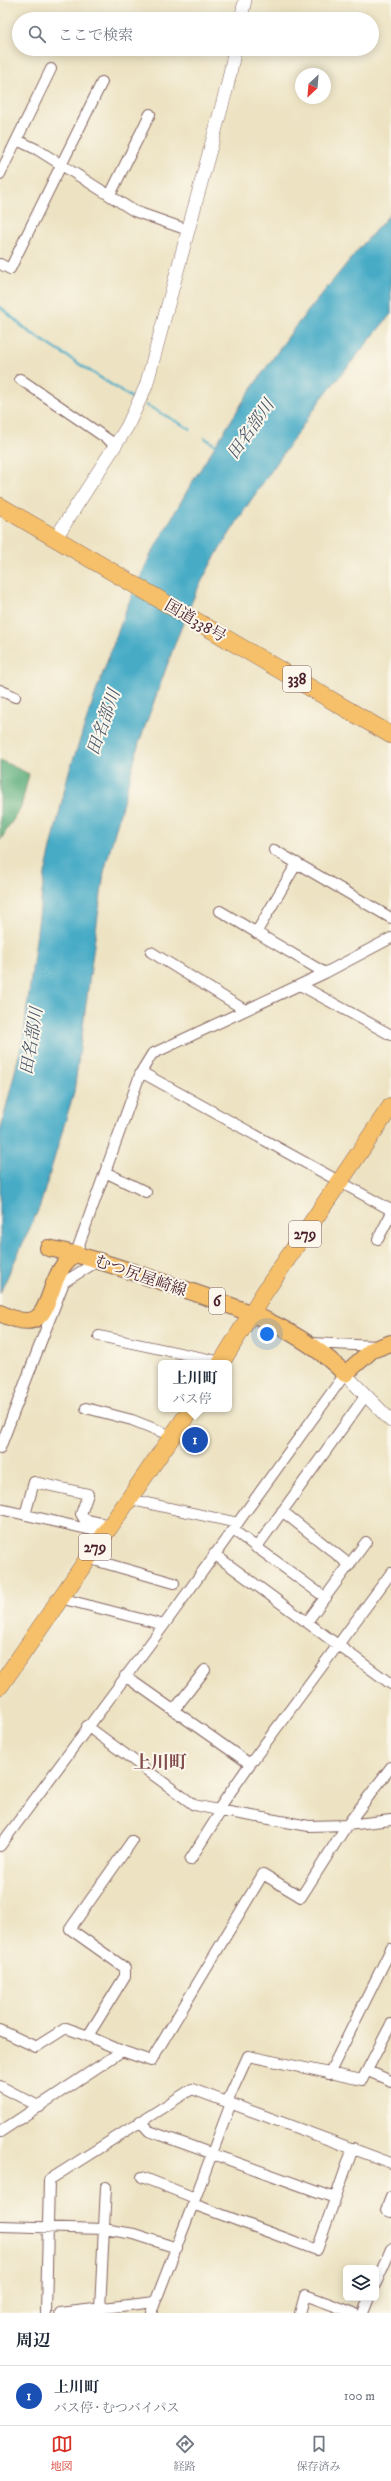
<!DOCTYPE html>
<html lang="ja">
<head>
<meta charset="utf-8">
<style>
  body { margin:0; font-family:"IM FELL DW Pica","Noto Serif JP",serif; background:#f6f6f7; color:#1f2937 }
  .controls { position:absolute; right:12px; bottom:12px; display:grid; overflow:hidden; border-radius:6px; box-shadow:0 2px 10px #0003 }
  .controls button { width:36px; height:36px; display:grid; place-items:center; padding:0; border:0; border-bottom:1px solid #e0e1e3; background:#fff; color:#1f2937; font:20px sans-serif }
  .compass { position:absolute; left:295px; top:68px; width:36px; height:36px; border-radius:50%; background:#fff; box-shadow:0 2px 10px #0003; rotate:206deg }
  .you { position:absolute; left:267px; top:1334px; width:14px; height:14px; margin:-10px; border:3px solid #fff; border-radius:50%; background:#1a73e8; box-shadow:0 0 0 6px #1a73e833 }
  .badge { display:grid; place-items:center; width:26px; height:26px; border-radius:50%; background:#d93025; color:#fff; font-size:13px; font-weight:700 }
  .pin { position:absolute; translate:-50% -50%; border:2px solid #fff; box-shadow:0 1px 4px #0006 }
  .popup { position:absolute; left:158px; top:1360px; width:74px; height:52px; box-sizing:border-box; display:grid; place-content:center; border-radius:6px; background:#fff; filter:drop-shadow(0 1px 3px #0005); font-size:13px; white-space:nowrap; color:#747a83 }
  .popup b { font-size:15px; color:#1f2937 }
  .popup::after { content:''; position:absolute; left:50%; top:100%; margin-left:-8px; border:8px solid transparent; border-top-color:#fff }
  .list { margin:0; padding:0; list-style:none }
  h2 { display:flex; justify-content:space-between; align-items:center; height:52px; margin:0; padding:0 16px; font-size:17px }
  h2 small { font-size:13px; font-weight:400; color:#747a83 }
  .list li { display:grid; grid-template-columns:26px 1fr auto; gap:12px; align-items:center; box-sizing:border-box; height:60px; padding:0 16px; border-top:1px solid #e0e1e3 }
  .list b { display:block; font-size:15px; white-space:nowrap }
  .list p { margin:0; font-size:13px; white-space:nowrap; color:#747a83 }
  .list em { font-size:13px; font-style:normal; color:#747a83 }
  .icon { flex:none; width:22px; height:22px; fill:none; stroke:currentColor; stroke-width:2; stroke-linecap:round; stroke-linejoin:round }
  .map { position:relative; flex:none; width:391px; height:2313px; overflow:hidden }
  .search { position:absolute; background:#fff; box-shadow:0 2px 10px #0003; left:12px; right:12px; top:12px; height:44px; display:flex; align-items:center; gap:10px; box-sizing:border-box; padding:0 14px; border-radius:22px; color:#747a83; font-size:15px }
  .sheet { height:112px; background:#fff }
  nav { display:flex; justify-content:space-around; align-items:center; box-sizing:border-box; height:56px; border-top:1px solid #e0e1e3; background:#fff; font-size:11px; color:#747a83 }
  nav a { display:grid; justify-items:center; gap:2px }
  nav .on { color:#d93025 }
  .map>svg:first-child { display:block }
</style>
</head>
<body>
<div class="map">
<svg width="391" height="2313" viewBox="0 0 391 2313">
  <rect width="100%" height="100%" fill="#fbf7ec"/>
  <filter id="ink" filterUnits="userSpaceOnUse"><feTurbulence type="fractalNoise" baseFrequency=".025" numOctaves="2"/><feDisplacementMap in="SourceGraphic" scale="8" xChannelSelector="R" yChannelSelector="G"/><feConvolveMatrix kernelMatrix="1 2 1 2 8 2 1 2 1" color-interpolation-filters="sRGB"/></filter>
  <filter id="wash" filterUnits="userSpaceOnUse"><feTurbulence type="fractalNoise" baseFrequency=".012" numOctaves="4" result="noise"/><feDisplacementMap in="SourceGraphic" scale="16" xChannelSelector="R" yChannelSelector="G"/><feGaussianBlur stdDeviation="0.9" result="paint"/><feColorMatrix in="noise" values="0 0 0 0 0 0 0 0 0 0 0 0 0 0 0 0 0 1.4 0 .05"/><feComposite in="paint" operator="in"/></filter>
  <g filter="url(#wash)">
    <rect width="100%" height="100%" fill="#ede3c3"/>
    <path fill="#5bad7a" stroke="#526652" d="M 0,760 L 29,774 L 21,807 L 0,841 Z"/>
    <path fill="#46abc6" stroke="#486578" d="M 391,213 L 391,314 L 321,399 L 247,506 L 213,560 L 196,592 L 177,638 L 139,743 L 104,872 L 74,1092 L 40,1206 L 0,1293 L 0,1132 L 23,1039 L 44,878 L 68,775 L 97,689 L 127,607 L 150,556 L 191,484 L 249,392 L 295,327 L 357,251 Z"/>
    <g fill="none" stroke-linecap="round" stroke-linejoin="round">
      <path stroke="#46abc6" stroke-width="2.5" d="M 0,307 L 28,331 L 132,398
        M 146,405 L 190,429
        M 205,438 L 218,447"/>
    </g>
  </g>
  <g filter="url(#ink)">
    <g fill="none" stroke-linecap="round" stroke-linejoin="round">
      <defs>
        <path id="minor" d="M 17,140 L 38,150 L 134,211 L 188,230
          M 0,174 L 51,69
          M 110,195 L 150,114
          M 0,264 L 10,269 L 102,82
          M 20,379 L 116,445
          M 0,690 L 15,697
          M 274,850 L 391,918
          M 220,911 L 325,973
          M 256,933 L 297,863
          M 151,952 L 245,1010
          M 300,985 L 391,1035
          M 141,1072 L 391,1210
          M 105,1172 L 146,1192
          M 378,1239 L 391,1214
          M 76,1253 L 141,1072 L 152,1054 L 325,973 L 391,938
          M 99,1336 L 222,1362
          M 310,1343 L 378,1346
          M 86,1408 L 132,1420 L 172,1436
          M 0,1448 L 64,1282 L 98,1261
          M 128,1499 L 238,1523
          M 0,1509 L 105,1533
          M 282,1511 L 350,1565
          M 25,1515 L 34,1482 L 88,1494 L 81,1514 L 84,1519 L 110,1525
          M 233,1530 L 326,1598
          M 256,1548 L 366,1395
          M 214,1554 L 391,1684
          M 87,1558 L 174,1583
          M 60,1598 L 164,1625
          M 307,1622 L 366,1542
          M 125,1676 L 250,1764
          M 174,1710 L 205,1670
          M 87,1726 L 194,1805 L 218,1810 L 250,1764 L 391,1573
          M 218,1810 L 309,1826 L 347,1825 L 391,1820
          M 132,1841 L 70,1929 L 125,1968 L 125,1976 L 88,2036 L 122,2051 L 151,2061 L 263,1874 L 301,1897 L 347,1825 L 391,1767
          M 0,1846 L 164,1625 L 345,1374
          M 190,1860 L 221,1811
          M 0,2030 L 36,2047 L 66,2028 L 88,2036
          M 368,2071 L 391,2081
          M 329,2074 L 391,1949
          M 0,2086 L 40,2107
          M 227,2102 L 248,2056 L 362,2080 L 391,2024
          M 231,2103 L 193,2204 L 317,2250 L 353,2148
          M 140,2121 L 149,2131 L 335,2198
          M 0,2132 L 122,2051
          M 142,2177 L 195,2198
          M 391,2197 L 386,2210 L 391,2212
          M 0,2226 L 104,2229 L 134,2234 L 177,2248
          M 376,2283 L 391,2249
          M 100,2309 L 106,2187
          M 46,2313 L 49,2180 L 192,2089 L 391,2163
          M 60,2313 L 155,2302
          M 151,2313 L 193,2204
          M 300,2313 L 305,2295 L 354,2313
          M 363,2313 L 369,2298"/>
        <path id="tertiary" d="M 241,19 L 245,0
          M 55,539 L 127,427 L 146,386 L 227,87 L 235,49
          M 345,1374 L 391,1421"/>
        <path id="primary" d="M 48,1248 C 89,1256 129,1271 169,1284 C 233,1306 297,1325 345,1374 L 372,1350 L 391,1343
          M 0,1313 C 53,1339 42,1296 63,1266 C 66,1261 71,1257 76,1253"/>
        <path id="trunk" d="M 0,506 L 391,735
          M 221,1363 L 264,1293 L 391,1106
          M 0,1686 L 191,1409"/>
      </defs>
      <use href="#minor" stroke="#836460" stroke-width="12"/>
      <use href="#tertiary" stroke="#836460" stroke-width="14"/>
      <use href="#primary" stroke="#836460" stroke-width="18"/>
      <use href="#trunk" stroke="#836460" stroke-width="18"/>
      <use href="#minor" stroke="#fff" stroke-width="10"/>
      <use href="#tertiary" stroke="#fff" stroke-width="13"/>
      <use href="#primary" stroke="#f6c06b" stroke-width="16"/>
      <use href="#trunk" stroke="#f6c06b" stroke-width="17"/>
    </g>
  </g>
  <g text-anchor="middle" stroke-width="4" stroke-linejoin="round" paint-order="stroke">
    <g fill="#fbf7ec" stroke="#7f6065" stroke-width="1">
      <rect x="283" y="666" width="28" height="26" rx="3"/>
      <rect x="289" y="1221" width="32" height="26" rx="3"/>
      <rect x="209" y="1288" width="16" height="26" rx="3"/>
      <rect x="79" y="1534" width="32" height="26" rx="3"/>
    </g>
    <g font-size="15" font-weight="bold" fill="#4a1f2b">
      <text x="297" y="684">338</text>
      <text x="305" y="1239">279</text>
      <text x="217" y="1306">6</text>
      <text x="95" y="1552">279</text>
    </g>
    <g font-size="16" fill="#4a1f2b" stroke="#fbf7ec">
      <text transform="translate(196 620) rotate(30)" y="6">国道338号</text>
      <text transform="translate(141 1275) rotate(19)" y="6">むつ尻屋崎線</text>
    </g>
    <g font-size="17" font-style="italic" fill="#485769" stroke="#fbf7ec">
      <text transform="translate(250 429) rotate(-55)" y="6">田名部川</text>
      <text transform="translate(103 722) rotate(-71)" y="6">田名部川</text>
      <text transform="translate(31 1041) rotate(-81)" y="6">田名部川</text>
    </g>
    <g font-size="18" font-weight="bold" fill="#814b4c" stroke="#fbf7ec">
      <text x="160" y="1768">上川町</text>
    </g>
  </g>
</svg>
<div class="controls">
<button><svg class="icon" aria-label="layers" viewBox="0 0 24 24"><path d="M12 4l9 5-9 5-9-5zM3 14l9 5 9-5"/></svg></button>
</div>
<svg class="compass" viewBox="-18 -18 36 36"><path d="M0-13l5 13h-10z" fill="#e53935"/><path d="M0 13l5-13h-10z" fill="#747a83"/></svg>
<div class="you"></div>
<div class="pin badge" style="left:195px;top:1440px;background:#1a4fb4">1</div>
<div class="popup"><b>上川町</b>バス停</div>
<div class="search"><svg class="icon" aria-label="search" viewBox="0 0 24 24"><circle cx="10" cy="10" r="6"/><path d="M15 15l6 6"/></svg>ここで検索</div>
</div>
<section class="sheet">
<h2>周辺<small></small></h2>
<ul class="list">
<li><span class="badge" style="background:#1a4fb4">1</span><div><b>上川町</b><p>バス停 · むつバイパス</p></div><em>100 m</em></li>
</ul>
</section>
<nav>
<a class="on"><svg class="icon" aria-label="map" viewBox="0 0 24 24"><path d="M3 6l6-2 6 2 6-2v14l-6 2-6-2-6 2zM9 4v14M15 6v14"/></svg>地図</a>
<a><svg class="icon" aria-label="directions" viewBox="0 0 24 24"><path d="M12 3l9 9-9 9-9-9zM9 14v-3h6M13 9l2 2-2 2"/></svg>経路</a>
<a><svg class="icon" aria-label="saved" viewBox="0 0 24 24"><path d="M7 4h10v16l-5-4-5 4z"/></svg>保存済み</a>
</nav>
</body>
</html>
